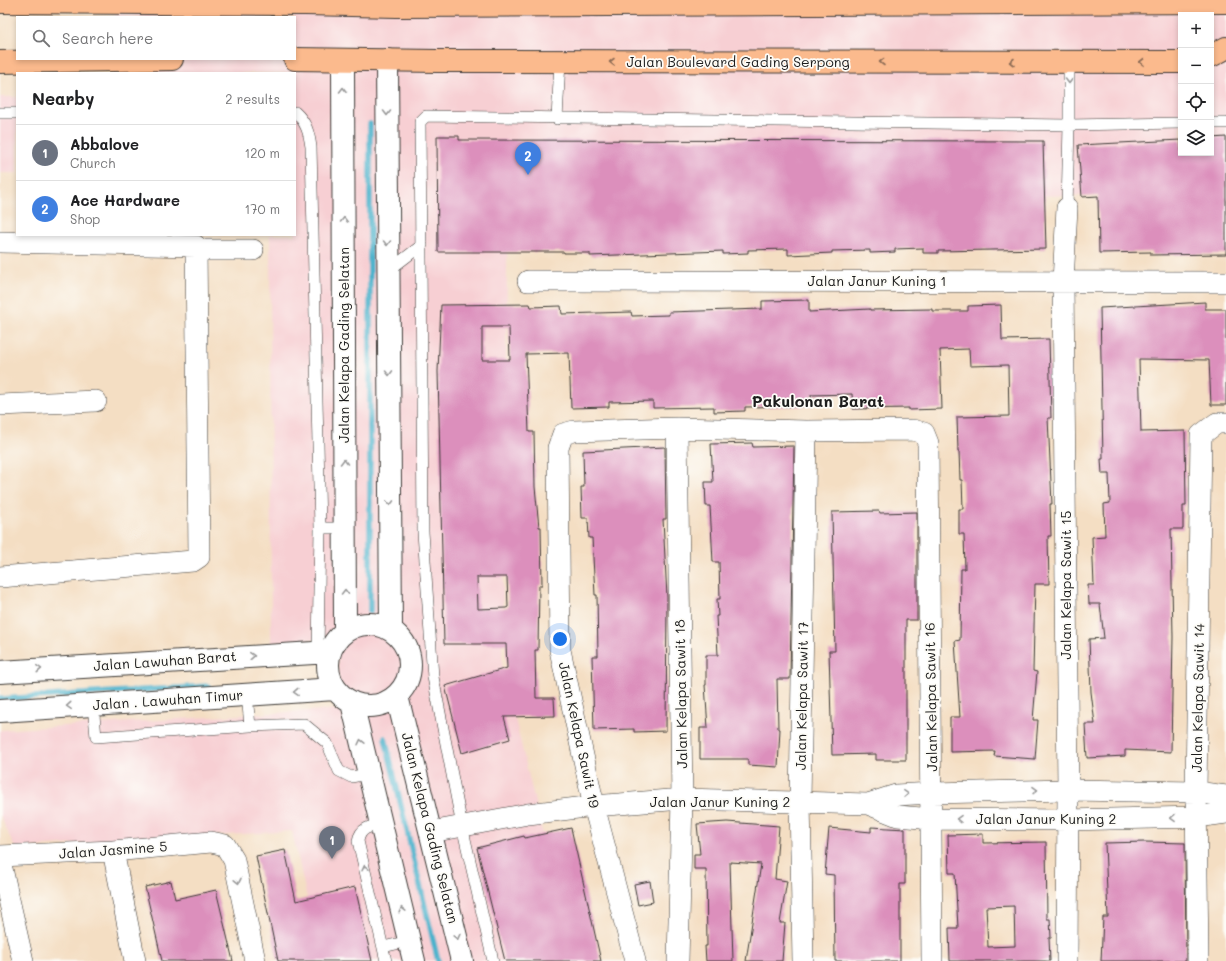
<!DOCTYPE html>
<html lang="en">
<head>
<meta charset="utf-8">
<style>
  body { margin:0; font-family:Mali,sans-serif; background:#f6f6f6; color:#202124 }
  .controls { position:absolute; right:12px; top:12px; display:grid; overflow:hidden; border-radius:0px; box-shadow:0 2px 6px #0003 }
  .controls button { width:36px; height:36px; display:grid; place-items:center; padding:0; border:0; border-bottom:1px solid #e0e0e0; background:#fff; color:#202124; font:20px sans-serif }
  .you { position:absolute; left:560px; top:639px; width:14px; height:14px; margin:-10px; border:3px solid #fff; border-radius:50%; background:#1a73e8; box-shadow:0 0 0 6px #1a73e833 }
  .badge { display:grid; place-items:center; width:26px; height:26px; border-radius:50%; background:#1f6fb2; color:#fff; font-size:13px; font-weight:700 }
  .pin { position:absolute; translate:-50% -33px; filter:drop-shadow(0 1px 2px #0008) }
  .pin::after { content:''; position:absolute; top:21px; width:14px; height:12px; background:inherit; clip-path:polygon(0 0,100% 0,50% 100%) }
  .list { margin:0; padding:0; list-style:none }
  h2 { display:flex; justify-content:space-between; align-items:center; height:52px; margin:0; padding:0 16px; font-size:17px }
  h2 small { font-size:13px; font-weight:400; color:#757577 }
  .list li { display:grid; grid-template-columns:26px 1fr auto; gap:12px; align-items:center; box-sizing:border-box; height:56px; padding:0 16px; border-top:1px solid #e0e0e0 }
  .list b { display:block; font-size:15px; white-space:nowrap }
  .list p { margin:0; font-size:13px; white-space:nowrap; color:#757577 }
  .list em { font-size:13px; font-style:normal; color:#757577 }
  .icon { flex:none; width:22px; height:22px; fill:none; stroke:currentColor; stroke-width:2; stroke-linecap:round; stroke-linejoin:round }
  .map { position:relative; flex:none; width:1226px; height:961px; overflow:hidden }
  .search { position:absolute; background:#fff; box-shadow:0 2px 6px #0003; left:16px; top:16px; width:280px; height:44px; display:flex; align-items:center; gap:10px; box-sizing:border-box; padding:0 14px; border-radius:0px; color:#757577; font-size:15px }
  .panel { position:absolute; background:#fff; box-shadow:0 2px 6px #0003; left:16px; top:72px; width:280px; height:164px; border-radius:0px }
  .map>svg:first-child { display:block }
</style>
</head>
<body>
<div class="map">
<svg width="1226" height="961" viewBox="0 0 1226 961">
  <rect width="100%" height="100%" fill="#fdfcf7"/>
  <filter id="ink" filterUnits="userSpaceOnUse"><feTurbulence type="fractalNoise" baseFrequency=".025" numOctaves="2"/><feDisplacementMap in="SourceGraphic" scale="8" xChannelSelector="R" yChannelSelector="G"/><feConvolveMatrix kernelMatrix="1 2 1 2 8 2 1 2 1" color-interpolation-filters="sRGB"/></filter>
  <filter id="wash" filterUnits="userSpaceOnUse"><feTurbulence type="fractalNoise" baseFrequency=".012" numOctaves="4" result="noise"/><feDisplacementMap in="SourceGraphic" scale="16" xChannelSelector="R" yChannelSelector="G"/><feGaussianBlur stdDeviation="0.9" result="paint"/><feColorMatrix in="noise" values="0 0 0 0 0 0 0 0 0 0 0 0 0 0 0 0 0 1.4 0 .05"/><feComposite in="paint" operator="in"/></filter>
  <g filter="url(#wash)">
    <rect width="100%" height="100%" fill="#f4dec3"/>
    <path fill="#f7cfd3" fill-rule="evenodd" d="M 115,0 L 1226,0 L 1226,196 L 508,194 L 502,664 L 573,961 L 321,961 L 292,831 L 15,848 L 0,815 L 0,730 L 340,709 L 336,637 L 271,643 L 270,235 L 295,235 L 295,73 L 115,73 L 115,59 L 295,59 L 295,17 L 115,17 ZM 1181,15 L 1211,15 L 1211,153 L 1181,153 Z
      M 0,97 L 17,97 L 17,173 L 0,173 Z"/>
    <g fill="none" stroke-linecap="round" stroke-linejoin="round">
      <path stroke="#4db2cc" stroke-width="5.5" d="M 370,611 L 370,124
        M 0,699 L 209,686
        M 385,738 L 438,961"/>
    </g>
    <g id="blocks">
      <path fill="#dc8fbc" fill-rule="evenodd" d="M 437,136 L 459,136 L 459,140 L 1043,141 L 1046,249 L 938,251 L 938,253 L 923,253 L 923,248 L 895,249 L 895,252 L 870,253 L 870,250 L 832,251 L 832,253 L 788,255 L 788,249 L 748,250 L 748,253 L 723,254 L 723,251 L 590,256 L 590,253 L 564,253 L 564,252 L 438,252 Z
        M 1226,137 L 1226,254 L 1151,255 L 1151,252 L 1099,253 L 1098,196 L 1082,197 L 1078,145 L 1181,140 L 1181,153 L 1211,153 L 1211,138 Z
        M 809,300 L 809,312 L 870,309 L 870,310 L 932,309 L 932,311 L 968,311 L 968,306 L 1001,305 L 1002,340 L 1049,339 L 1051,418 L 1048,418 L 1052,504 L 1050,504 L 1051,536 L 1048,536 L 1049,584 L 1035,584 L 1033,671 L 1037,672 L 1033,720 L 1038,720 L 1035,759 L 994,756 L 995,751 L 950,752 L 950,717 L 960,717 L 955,641 L 960,640 L 961,569 L 965,569 L 964,534 L 959,534 L 959,509 L 963,509 L 962,480 L 960,480 L 959,451 L 958,451 L 957,417 L 1009,416 L 1008,365 L 970,366 L 969,349 L 940,350 L 942,409 L 909,410 L 909,408 L 853,409 L 852,394 L 811,395 L 812,406 L 745,407 L 745,411 L 714,412 L 714,407 L 653,408 L 653,401 L 609,402 L 609,407 L 571,408 L 569,353 L 526,354 L 529,432 L 534,432 L 535,487 L 539,527 L 541,527 L 542,585 L 539,585 L 538,650 L 535,650 L 536,698 L 554,698 L 555,716 L 504,717 L 510,739 L 462,753 L 445,686 L 507,668 L 506,644 L 444,644 L 438,371 L 441,305 L 530,304 L 531,307 L 561,306 L 562,314 L 631,312 L 632,316 L 669,315 L 669,312 L 762,309 L 762,301 ZM 482,327 L 509,327 L 510,360 L 482,360 ZM 477,577 L 507,577 L 508,607 L 506,608 L 478,609 Z
        M 1205,302 L 1205,309 L 1226,309 L 1226,405 L 1211,405 L 1209,360 L 1139,359 L 1141,432 L 1185,431 L 1186,506 L 1183,506 L 1183,529 L 1171,529 L 1173,637 L 1171,752 L 1125,750 L 1125,756 L 1087,758 L 1085,724 L 1095,724 L 1091,692 L 1089,639 L 1104,638 L 1100,604 L 1089,604 L 1088,585 L 1094,585 L 1092,537 L 1105,536 L 1104,504 L 1110,503 L 1109,474 L 1102,474 L 1101,459 L 1103,459 L 1100,308 Z
        M 752,443 L 753,447 L 794,446 L 790,679 L 777,679 L 778,729 L 780,729 L 778,767 L 748,765 L 748,759 L 700,759 L 700,728 L 708,728 L 705,685 L 706,685 L 706,655 L 718,655 L 716,616 L 718,616 L 717,599 L 720,599 L 719,562 L 713,562 L 710,506 L 706,506 L 705,482 L 713,482 L 711,444 Z
        M 665,447 L 666,519 L 663,519 L 667,597 L 666,731 L 634,732 L 634,729 L 594,730 L 592,656 L 598,656 L 597,595 L 595,595 L 592,538 L 589,538 L 588,518 L 582,518 L 581,487 L 584,487 L 583,451 Z
        M 879,511 L 880,513 L 917,512 L 917,620 L 906,620 L 906,760 L 876,760 L 876,754 L 832,755 L 829,651 L 835,651 L 832,512 Z
        M 727,822 L 779,826 L 775,879 L 787,881 L 780,923 L 785,923 L 782,961 L 746,961 L 761,864 L 730,862 L 733,961 L 706,961 L 705,946 L 707,946 L 706,869 L 694,869 L 694,854 L 700,854 L 697,824 Z
        M 871,827 L 905,829 L 905,884 L 900,884 L 900,961 L 835,961 L 834,875 L 825,874 L 829,828 L 871,832 Z
        M 571,828 L 601,961 L 505,961 L 477,848 L 524,836 L 525,838 Z
        M 983,834 L 983,843 L 1046,842 L 1047,919 L 1050,919 L 1051,938 L 1049,938 L 1050,961 L 950,961 L 949,928 L 958,928 L 955,873 L 949,873 L 948,835 ZM 1014,906 L 1015,946 L 988,947 L 986,907 Z
        M 1145,842 L 1185,843 L 1186,961 L 1101,961 L 1103,917 L 1108,917 L 1105,843 Z
        M 285,850 L 296,901 L 355,887 L 372,961 L 278,961 L 256,856 Z
        M 171,881 L 175,899 L 216,890 L 233,961 L 162,961 L 145,887 Z
        M 650,881 L 653,902 L 638,905 L 634,884 Z"/>
    </g>
  </g>
  <g filter="url(#ink)">
    <use href="#blocks" fill-opacity="0" stroke="#3c3935" stroke-width="1"/>
    <g fill="none" stroke-linecap="round" stroke-linejoin="round">
      <defs>
        <path id="service" d="M 295,112 C 306,122 309,132 311,147 L 320,528 L 318,652
          M 0,113 L 17,113
          M 557,119 L 560,61
          M 1211,123 L 1226,123
          M 1067,208 L 1069,125 L 1069,62
          M 388,271 L 422,245
          M 320,528 L 344,528
          M 247,695 L 250,726 L 304,724 L 327,743 L 339,771 L 351,777 L 368,774
          M 93,704 L 96,737 L 250,726
          M 381,825 C 370,826 360,828 358,841 L 386,961
          M 383,947 L 409,941
          M 493,961 L 462,826 L 433,677 L 423,532 L 420,122 L 426,116 L 1069,125 L 1181,123"/>
        <path id="minor" d="M 1067,208 L 1063,282 L 1068,790 L 1067,961
          M 0,242 L 196,246 L 199,557 L 193,561 L 0,577
          M 197,250 L 253,250
          M 528,281 L 1226,282
          M 0,405 L 96,401
          M 677,428 L 682,799 L 678,961
          M 868,804 L 896,795 L 932,793 L 1068,790 L 1196,792 L 1226,796
          M 431,832 L 528,814 L 594,806 L 682,799 L 868,804 L 898,816 L 932,819 L 1067,820 L 1197,817 L 1226,813
          M 113,851 L 135,961
          M 0,856 L 113,851 L 211,842 L 225,845 L 234,860 L 255,961
          M 0,860 L 23,961
          M 635,961 L 594,806 L 560,650 L 558,448 L 563,434 L 574,431 L 677,428 L 806,431 L 913,430 L 924,433 L 928,443 L 932,961
          M 803,961 L 800,801 L 806,431
          M 1198,961 L 1196,792 L 1201,435 L 1217,423 L 1226,423"/>
        <path id="tertiary" d="M 343,60 L 345,631
          M 387,60 L 391,630
          M328 665a41 41 0 1 1 82 0a41 41 0 1 1-82 0Z
          M 0,672 L 330,652
          M 397,696 L 462,961
          M 352,703 L 414,961
          M 0,711 L 335,689"/>
        <path id="primary" d="M 0,2 L 305,4 L 397,6 L 1226,2
          M 1211,56 L 1226,48
          M 295,59 L 437,61 L 1181,62
          M 0,62 L 172,59"/>
      </defs>
      <use href="#service" stroke="#3c3935" stroke-width="12"/>
      <use href="#minor" stroke="#3c3935" stroke-width="22"/>
      <use href="#tertiary" stroke="#3c3935" stroke-width="24"/>
      <use href="#primary" stroke="#3c3935" stroke-width="24"/>
      <use href="#service" stroke="#fff" stroke-width="11"/>
      <use href="#minor" stroke="#fff" stroke-width="21"/>
      <use href="#tertiary" stroke="#fff" stroke-width="22"/>
      <use href="#primary" stroke="#fbba8d" stroke-width="22"/>
    </g>
    <defs><path id="oneway-chevron" d="M-2-3.5L2.5 0L-2 3.5" fill="none" stroke-width="1.6" stroke-linecap="round" stroke-linejoin="round"/></defs>
    <g stroke="#8c6b54">
      <use href="#oneway-chevron" transform="translate(612 62) rotate(-180)"/>
      <use href="#oneway-chevron" transform="translate(882 62) rotate(-180)"/>
      <use href="#oneway-chevron" transform="translate(1012 62) rotate(-180)"/>
      <use href="#oneway-chevron" transform="translate(1142 62) rotate(-180)"/>
    </g>
    <g stroke="#999">
      <use href="#oneway-chevron" transform="translate(1069 81) rotate(90)"/>
      <use href="#oneway-chevron" transform="translate(343 90) rotate(-90)"/>
      <use href="#oneway-chevron" transform="translate(387 113) rotate(90)"/>
      <use href="#oneway-chevron" transform="translate(344 220) rotate(-90)"/>
      <use href="#oneway-chevron" transform="translate(387 243) rotate(90)"/>
      <use href="#oneway-chevron" transform="translate(389 373) rotate(89)"/>
      <use href="#oneway-chevron" transform="translate(344 462) rotate(-90)"/>
      <use href="#oneway-chevron" transform="translate(390 503) rotate(89)"/>
      <use href="#oneway-chevron" transform="translate(345 592) rotate(-90)"/>
      <use href="#oneway-chevron" transform="translate(252 656) rotate(-4)"/>
      <use href="#oneway-chevron" transform="translate(39 669) rotate(-4)"/>
      <use href="#oneway-chevron" transform="translate(296 692) rotate(177)"/>
      <use href="#oneway-chevron" transform="translate(69 706) rotate(176)"/>
      <use href="#oneway-chevron" transform="translate(361 742) rotate(-103)"/>
      <use href="#oneway-chevron" transform="translate(1035 790) rotate(-1)"/>
      <use href="#oneway-chevron" transform="translate(906 794) rotate(-3)"/>
      <use href="#oneway-chevron" transform="translate(1173 818) rotate(179)"/>
      <use href="#oneway-chevron" transform="translate(959 819) rotate(-179)"/>
      <use href="#oneway-chevron" transform="translate(365 868) rotate(-103)"/>
      <use href="#oneway-chevron" transform="translate(238 881) rotate(78)"/>
      <use href="#oneway-chevron" transform="translate(402 910) rotate(-104)"/>
      <use href="#oneway-chevron" transform="translate(457 937) rotate(76)"/>
    </g>
  </g>
  <g text-anchor="middle" stroke-width="3.5" stroke-linejoin="round" paint-order="stroke">
    <g font-size="14" fill="#1c1c1c" stroke="#fdfcf7">
      <text x="738" y="67">Jalan Boulevard Gading Serpong</text>
      <text x="877" y="286">Jalan Janur Kuning 1</text>
      <text transform="translate(344 345) rotate(-90)" y="5">Jalan Kelapa Gading Selatan</text>
      <text transform="translate(1066 585) rotate(-90)" y="5">Jalan Kelapa Sawit 15</text>
      <text transform="translate(165 661) rotate(-4)" y="5">Jalan Lawuhan Barat</text>
      <text transform="translate(681 694) rotate(-91)" y="5">Jalan Kelapa Sawit 18</text>
      <text transform="translate(802 696) rotate(-89)" y="5">Jalan Kelapa Sawit 17</text>
      <text transform="translate(931 697) rotate(-91)" y="5">Jalan Kelapa Sawit 16</text>
      <text transform="translate(1198 698) rotate(-89)" y="5">Jalan Kelapa Sawit 14</text>
      <text transform="translate(168 700) rotate(-4)" y="5">Jalan . Lawuhan Timur</text>
      <text transform="translate(579 735) rotate(78)" y="5">Jalan Kelapa Sawit 19</text>
      <text x="720" y="807">Jalan Janur Kuning 2</text>
      <text x="1046" y="824">Jalan Janur Kuning 2</text>
      <text transform="translate(430 828) rotate(76)" y="5">Jalan Kelapa Gading Selatan</text>
      <text transform="translate(113 850) rotate(-4)" y="5">Jalan Jasmine 5</text>
    </g>
    <g font-size="16" font-weight="bold" fill="#1c1c1c" stroke="#fdfcf7">
      <text x="818" y="407">Pakulonan Barat</text>
    </g>
  </g>
</svg>
<div class="controls">
<button>+</button>
<button>−</button>
<button><svg class="icon" aria-label="locate" viewBox="0 0 24 24"><circle cx="12" cy="12" r="6"/><path d="M12 2v4M12 18v4M2 12h4M18 12h4"/></svg></button>
<button><svg class="icon" aria-label="layers" viewBox="0 0 24 24"><path d="M12 4l9 5-9 5-9-5zM3 14l9 5 9-5"/></svg></button>
</div>
<div class="you"></div>
<div class="pin badge" style="left:332px;top:859px;background:#6b7280">1</div>
<div class="pin badge" style="left:528px;top:175px;background:#3f7fe0">2</div>
<div class="search"><svg class="icon" aria-label="search" viewBox="0 0 24 24"><circle cx="10" cy="10" r="6"/><path d="M15 15l6 6"/></svg>Search here</div>
<section class="panel">
<h2>Nearby<small>2 results</small></h2>
<ul class="list">
<li><span class="badge" style="background:#6b7280">1</span><div><b>Abbalove</b><p>Church</p></div><em>120 m</em></li>
<li><span class="badge" style="background:#3f7fe0">2</span><div><b>Ace Hardware</b><p>Shop</p></div><em>170 m</em></li>
</ul>
</section>
</div>
</body>
</html>
